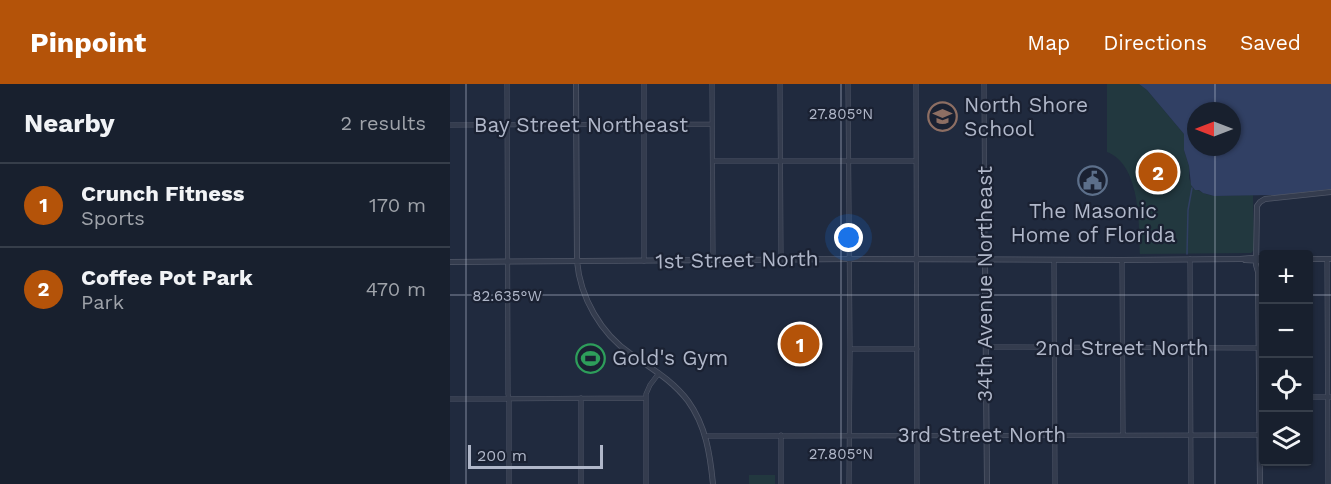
<!DOCTYPE html>
<html lang="en">
<head>
<meta charset="utf-8">
<style>
  body { margin:0; font-family:"Work Sans",sans-serif; background:#212836; color:#f1f3f6 }
  .controls { position:absolute; right:18px; bottom:18px; display:grid; overflow:hidden; border-radius:6px; box-shadow:0 2px 4px #0004 }
  .controls button { width:54px; height:54px; display:grid; place-items:center; padding:0; border:0; border-bottom:2px solid #363e4a; background:#18202e; color:#f1f3f6; font:30px sans-serif }
  .compass { position:absolute; left:737px; top:18px; width:54px; height:54px; border-radius:50%; background:#18202e; box-shadow:0 2px 4px #0004; rotate:270deg }
  .scale { position:absolute; left:18px; bottom:15px; width:135px; box-sizing:border-box; padding-left:6px; border:3px solid #b0b7c9; border-top:0; font-size:16px; line-height:21px; white-space:nowrap; color:#b0b7c9; -webkit-text-stroke:4px #1a2132; paint-order:stroke }
  .you { position:absolute; left:399px; top:154px; width:21px; height:21px; margin:-15px; border:4px solid #fff; border-radius:50%; background:#1a73e8; box-shadow:0 0 0 9px #1a73e833 }
  .badge { display:grid; place-items:center; width:39px; height:39px; border-radius:50%; background:#b45309; color:#fff; font-size:20px; font-weight:700 }
  .pin { position:absolute; translate:-50% -50%; border:3px solid #fff; box-shadow:0 2px 6px #0006 }
  .list { margin:0; padding:0; list-style:none }
  h2 { display:flex; justify-content:space-between; align-items:center; height:78px; margin:0; padding:0 24px; font-size:26px }
  h2 small { font-size:20px; font-weight:400; color:#9fa3aa }
  .list li { display:grid; grid-template-columns:39px 1fr auto; gap:18px; align-items:center; box-sizing:border-box; height:84px; padding:0 24px; border-top:2px solid #363e4a }
  .list b { display:block; font-size:22px; white-space:nowrap }
  .list p { margin:0; font-size:20px; white-space:nowrap; color:#9fa3aa }
  .list em { font-size:20px; font-style:normal; color:#9fa3aa }
  .icon { flex:none; width:33px; height:33px; fill:none; stroke:currentColor; stroke-width:2; stroke-linecap:round; stroke-linejoin:round }
  .map { position:relative; flex:none; width:881px; height:400px; overflow:hidden }
  header { display:flex; align-items:center; gap:36px; box-sizing:border-box; height:84px; padding:0 30px; background:#b45309; color:#fff }
  header strong { font-size:28px }
  nav { display:flex; gap:33px; margin-inline-start:auto; font-size:21px }
  main { display:flex }
  aside { flex:1; background:#18202e }
  .map>svg:first-child { display:block }
</style>
</head>
<body>
<header>
<strong>Pinpoint</strong>
<nav><a>Map</a><a>Directions</a><a>Saved</a></nav>
</header>
<main>
<aside>
<h2>Nearby<small>2 results</small></h2>
<ul class="list">
<li><span class="badge">1</span><div><b>Crunch Fitness</b><p>Sports</p></div><em>170 m</em></li>
<li><span class="badge">2</span><div><b>Coffee Pot Park</b><p>Park</p></div><em>470 m</em></li>
</ul>
</aside>
<div class="map">
<svg width="881" height="400" viewBox="0 0 881 400">
  <rect width="100%" height="100%" fill="#202a3e"/>
  <path fill="#22383f" d="M 657,0 L 689,0 L 697,6 L 734,50 L 734,66 L 739,82 L 739,94 L 743,104 L 756,110 L 764,112 L 803,111 L 804,166 L 801,169 L 690,170 C 689,141 691,81 657,68 Z
    M 299,391 L 325,391 L 325,400 L 299,400 Z"/>
  <path fill="#314064" fill-rule="evenodd" d="M 689,0 L 881,0 L 881,105 L 829,111 L 764,112 L 753,109 L 749,106 L 745,106 L 741,101 L 739,82 L 734,66 L 734,50 L 697,6 ZM 746,27 L 782,27 L 782,63 L 746,63 Z"/>
  <g fill="none" stroke-linecap="round" stroke-linejoin="round">
    <path stroke="#314064" stroke-width="1.5" d="M 737,170 L 738,126 L 742,104"/>
    <defs>
      <path id="minor" d="M 57,0 L 58,310 L 59,315 L 59,400
        M 262,0 L 263,176
        M 330,0 L 331,176
        M 398,0 L 400,265 L 399,400
        M 466,0 L 467,400
        M 534,0 L 535,176
        M 0,41 L 262,40
        M 263,77 L 466,77
        M 740,175 L 741,400
        M 877,175 L 878,400
        M 604,176 L 605,400
        M 672,176 L 673,351
        M 194,177 L 194,0
        M 536,263 L 809,264
        M 400,265 L 467,265
        M 858,313 L 881,313
        M 131,314 L 131,400
        M 0,315 L 195,314
        M 331,351 L 331,400
        M 255,352 L 809,351
        M 196,400 L 196,310 L 200,301 L 209,289"/>
      <path id="tertiary" d="M 126,0 L 127,177 C 130,213 151,250 181,270 C 202,285 222,296 238,317 C 256,342 260,370 263,400
        M 858,175 L 881,175
        M 535,176 L 537,400
        M 795,176 L 814,177
        M 0,178 L 399,175 L 672,176 L 790,175 L 814,173
        M 810,400 L 808,188 L 806,181 L 807,122 L 810,118 L 815,115 L 881,108"/>
    </defs>
    <use href="#minor" stroke="#505768" stroke-width="5"/>
    <use href="#tertiary" stroke="#505768" stroke-width="6"/>
    <use href="#minor" stroke="#343c4e" stroke-width="4"/>
    <use href="#tertiary" stroke="#343c4e" stroke-width="4.5"/>
  </g>
  <path fill="none" stroke="#b0b7c9" stroke-width="1.5" stroke-opacity="0.45" d="M 16,0 L 16,400M 391,0 L 391,400M 765,0 L 765,27M 765,63 L 765,400M 0,211 L 814,211M 858,211 L 881,211"/>
  <defs>
    <symbol id="school-ring" viewBox="-11 -11 22 22"><circle r="9.5" fill="#1a2132" stroke="#8d6e63" stroke-width="1.5"/><path d="M0-5L7-2L0 1L-7-2ZM-4 1L0 2.5L4 1V4Q0 6-4 4Z" fill="#8d6e63"/></symbol>
    <symbol id="civic-ring" viewBox="-11 -11 22 22"><circle r="9.5" fill="#1a2132" stroke="#5c6f8a" stroke-width="1.5"/><path d="M-.6-6.5H3V-4.5H.6V-3L4-1V1h2V6H-6V1h2V-1L-.6-3ZM-1.2 2.5V6h2.4V2.5Z" fill="#5c6f8a"/></symbol>
    <symbol id="stadium-ring" viewBox="-11 -11 22 22"><circle r="9.5" fill="#1a2132" stroke="#2e9e5b" stroke-width="1.5"/><path d="M0-5a6.5 5 0 1 0 0 10a6.5 5 0 1 0 0-10ZM-3.5-1.8h7v3.6h-7Z" fill="#2e9e5b"/></symbol>
  </defs>
  <g fill-rule="evenodd">
    <use href="#school-ring" x="476" y="16" width="33" height="33"/>
    <use href="#civic-ring" x="626" y="80" width="33" height="33"/>
    <use href="#stadium-ring" x="124" y="258" width="33" height="33"/>
  </g>
  <g text-anchor="middle" stroke-width="4.5" stroke-linejoin="round" paint-order="stroke">
    <g font-size="21" fill="#b0b7c9" stroke="#1a2132" text-anchor="start">
      <text x="514" y="28">North Shore<tspan x="514" dy="24">School</tspan></text>
      <text x="643" y="134" text-anchor="middle">The Masonic<tspan x="643" dy="24">Home of Florida</tspan></text>
      <text x="162" y="281">Gold's Gym</text>
    </g>
    <g font-size="21" fill="#b0b7c9" stroke="#1a2132">
      <text x="131" y="48">Bay Street Northeast</text>
      <text transform="translate(287 176) rotate(-1)" y="7">1st Street North</text>
      <text transform="translate(535 200) rotate(-90)" y="7">34th Avenue Northeast</text>
      <text x="672" y="271">2nd Street North</text>
      <text x="532" y="358">3rd Street North</text>
    </g>
  </g>
  <g font-size="15" text-anchor="middle" fill="#b0b7c9" stroke="#1a2132" stroke-width="4.5" stroke-linejoin="round" paint-order="stroke">
    <text x="391" y="35">27.805°N</text>
    <text x="57" y="217">82.635°W</text>
    <text x="391" y="375">27.805°N</text>
  </g>
</svg>
<div class="controls">
<button>+</button>
<button>−</button>
<button><svg class="icon" aria-label="locate" viewBox="0 0 24 24"><circle cx="12" cy="12" r="6"/><path d="M12 2v4M12 18v4M2 12h4M18 12h4"/></svg></button>
<button><svg class="icon" aria-label="layers" viewBox="0 0 24 24"><path d="M12 4l9 5-9 5-9-5zM3 14l9 5 9-5"/></svg></button>
</div>
<svg class="compass" viewBox="-18 -18 36 36"><path d="M0-13l5 13h-10z" fill="#e53935"/><path d="M0 13l5-13h-10z" fill="#9fa3aa"/></svg>
<div class="scale">200 m</div>
<div class="you"></div>
<div class="pin badge" style="left:350px;top:260px">1</div>
<div class="pin badge" style="left:708px;top:88px">2</div>
</div>
</main>
</body>
</html>
